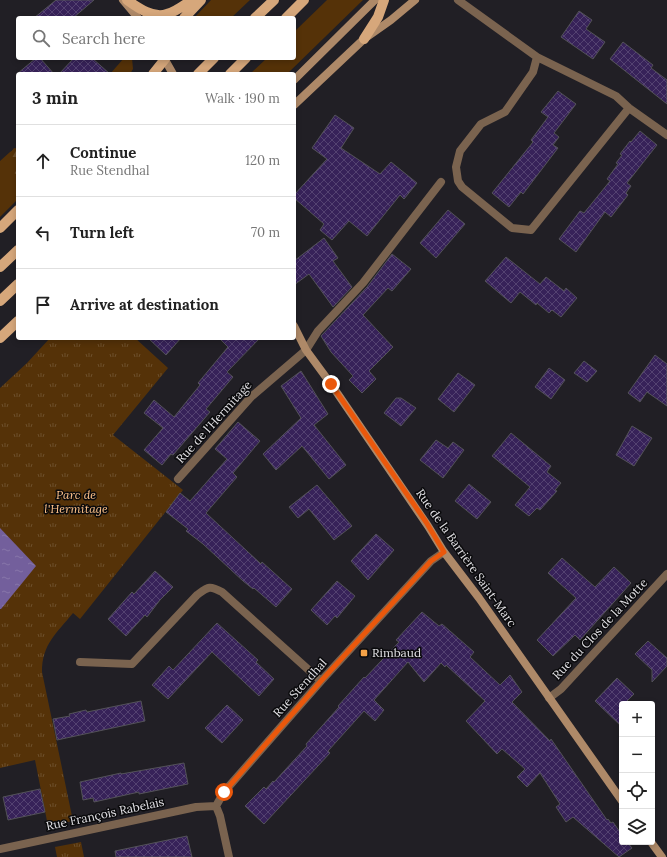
<!DOCTYPE html>
<html lang="en">
<head>
<meta charset="utf-8">
<style>
  body { margin:0; font-family:Lora,serif; background:#f2f2f2; color:#222 }
  .controls { position:absolute; right:12px; bottom:12px; display:grid; overflow:hidden; border-radius:4px; box-shadow:0 2px 6px #0003 }
  .controls button { width:36px; height:36px; display:grid; place-items:center; padding:0; border:0; border-bottom:1px solid #e0e0e0; background:#fff; color:#222; font:20px sans-serif }
  .stop { position:absolute; width:12px; height:12px; margin:-9px; border:3px solid #ea580c; border-radius:50%; background:#fff }
  .stop.end { background:#ea580c; border-color:#fff; box-shadow:0 1px 4px #0008 }
  .list { margin:0; padding:0; list-style:none }
  h2 { display:flex; justify-content:space-between; align-items:center; height:52px; margin:0; padding:0 16px; font-size:17px }
  h2 small { font-size:13px; font-weight:400; color:#767676 }
  .list li { display:grid; grid-template-columns:26px 1fr auto; gap:12px; align-items:center; box-sizing:border-box; height:72px; padding:0 16px; border-top:1px solid #e0e0e0 }
  .list b { display:block; font-size:15px; white-space:nowrap }
  .list p { margin:0; font-size:13px; white-space:nowrap; color:#767676 }
  .list em { font-size:13px; font-style:normal; color:#767676 }
  .icon { flex:none; width:22px; height:22px; fill:none; stroke:currentColor; stroke-width:2; stroke-linecap:round; stroke-linejoin:round }
  .map { position:relative; flex:none; width:667px; height:857px; overflow:hidden }
  .search { position:absolute; background:#fff; box-shadow:0 2px 6px #0003; left:16px; top:16px; width:280px; height:44px; display:flex; align-items:center; gap:10px; box-sizing:border-box; padding:0 14px; border-radius:4px; color:#767676; font-size:15px }
  .panel { position:absolute; background:#fff; box-shadow:0 2px 6px #0003; left:16px; top:72px; width:280px; height:268px; border-radius:4px }
  .map>svg:first-child { display:block }
</style>
</head>
<body>
<div class="map">
<svg width="667" height="857" viewBox="0 0 667 857">
  <defs>
    <pattern id="forest-firs" width="22" height="20" patternUnits="userSpaceOnUse"><rect width="22" height="20" fill="#553208"/><path d="M5 1l3.5 6h-7zM16 11l3.5 6h-7z" fill="#6d4f2c"/></pattern>
    <pattern id="park-tufts" width="24" height="20" patternUnits="userSpaceOnUse"><rect width="24" height="20" fill="#553208"/><path d="M3 7l-1-3M5 7V3M7 7l1-3M15 17l-1-3M17 17v-4M19 17l1-3" fill="none" stroke="#6d4f2c"/></pattern>
    <pattern id="water-ripples" width="26" height="14" patternUnits="userSpaceOnUse"><rect width="26" height="14" fill="#735f9c"/><path d="M2 4q2-2 4 0t4 0M15 11q2-2 4 0t4 0" fill="none" stroke="#8776aa"/></pattern>
    <pattern id="building-cross-hatch" width="8" height="8" patternUnits="userSpaceOnUse"><rect width="8" height="8" fill="#372259"/><path d="M0 0l8 8M0 8l8-8" fill="none" stroke="#544271"/></pattern>
  </defs>
  <rect width="100%" height="100%" fill="#211f25"/>
  <path fill="#553208" d="M 211,0 L 250,0 L 231,18 L 194,18 Z
    M 327,0 L 363,0 L 287,74 L 250,74 L 267,58 L 294,58 L 294,32 Z
    M 124,58 L 132,58 L 133,69 L 130,74 L 110,74 Z
    M 18,147 L 18,199 L 0,217 L 0,161 L 10,152 Z"/>
  <path fill="url(#forest-firs)" d="M 14,148 L 18,149 L 18,175 L 14,173 L 6,159 Z"/>
  <path fill="url(#park-tufts)" d="M 50,338 L 135,338 L 168,368 L 113,435 L 183,490 L 80,619 L 73,613 C 56,634 42,644 42,672 L 73,821 L 48,826 L 35,760 L 0,768 L 0,388 L 27,363 Z
    M 81,842 L 84,857 L 57,857 L 55,847 Z"/>
  <path fill="url(#water-ripples)" d="M 0,528 L 36,566 L 1,609 L 0,609 Z"/>
  <path fill="url(#building-cross-hatch)" stroke="#535258" d="M 56,0 L 94,0 L 73,18 L 34,18 Z
    M 579,11 L 592,20 L 586,29 L 605,42 L 593,59 L 561,37 Z
    M 623,42 L 653,65 L 651,68 L 667,80 L 667,104 L 610,59 Z
    M 36,58 L 40,58 L 54,74 L 17,74 Z
    M 74,58 L 92,58 L 110,74 L 59,74 Z
    M 558,91 L 576,104 L 554,133 L 559,137 L 553,145 L 558,148 L 523,194 L 521,192 L 509,207 L 492,193 L 533,142 L 531,140 L 548,117 L 541,112 Z
    M 335,115 L 354,128 L 341,148 L 380,174 L 391,162 L 417,183 L 404,199 L 400,195 L 367,236 L 349,221 L 332,240 L 320,230 L 324,224 L 294,198 L 294,195 L 327,159 L 312,148 Z
    M 640,131 L 657,145 L 627,183 L 631,186 L 626,193 L 628,195 L 611,217 L 605,212 L 576,252 L 559,239 L 580,211 L 584,213 L 610,181 L 607,179 L 618,164 L 616,163 L 622,155 L 620,154 L 630,141 L 631,142 Z
    M 448,210 L 465,224 L 436,258 L 420,243 Z
    M 324,238 L 338,258 L 333,261 L 352,287 L 333,307 L 309,274 L 294,285 L 294,261 Z
    M 392,254 L 411,269 L 392,291 L 388,288 L 363,315 L 393,347 L 369,371 L 376,379 L 362,393 L 349,380 L 353,376 L 331,352 L 321,336 L 367,287 Z
    M 506,257 L 540,284 L 546,277 L 564,291 L 566,288 L 577,298 L 561,317 L 552,310 L 549,313 L 537,303 L 536,305 L 520,292 L 511,303 L 485,281 Z
    M 148,338 L 181,338 L 166,355 Z
    M 219,338 L 260,338 L 227,372 L 233,377 L 206,409 L 210,412 L 173,455 L 171,454 L 162,465 L 144,450 L 163,428 L 144,413 L 154,400 L 174,417 L 200,385 L 198,383 L 228,347 Z
    M 655,355 L 667,364 L 667,406 L 647,392 L 640,402 L 628,393 Z
    M 584,361 L 597,371 L 587,382 L 574,373 Z
    M 549,368 L 565,380 L 551,399 L 535,387 Z
    M 301,371 L 328,414 L 314,425 L 346,465 L 329,479 L 302,446 L 276,470 L 263,454 L 301,418 L 281,386 Z
    M 458,373 L 475,385 L 454,412 L 438,399 Z
    M 396,398 L 401,398 L 416,408 L 401,426 L 384,413 Z
    M 238,422 L 260,441 L 233,473 L 237,477 L 206,513 L 261,564 L 262,562 L 292,589 L 276,607 L 254,588 L 253,589 L 243,581 L 203,544 L 186,531 L 188,529 L 166,512 L 180,493 L 190,501 L 227,459 L 215,449 Z
    M 632,426 L 652,438 L 634,466 L 616,455 Z
    M 511,433 L 551,466 L 547,472 L 561,483 L 555,490 L 557,491 L 540,510 L 537,508 L 529,516 L 515,505 L 530,487 L 492,456 Z
    M 436,440 L 448,448 L 453,442 L 464,450 L 443,478 L 420,460 Z
    M 469,484 L 491,502 L 477,519 L 455,501 Z
    M 317,485 L 352,526 L 334,540 L 309,509 L 298,518 L 289,507 Z
    M 376,534 L 394,550 L 368,580 L 351,561 Z
    M 562,558 L 595,587 L 614,567 L 631,583 L 580,640 L 575,635 L 553,656 L 537,640 L 576,598 L 548,573 Z
    M 155,571 L 173,587 L 160,600 L 147,617 L 145,615 L 126,636 L 108,619 L 132,592 L 134,594 Z
    M 337,581 L 355,596 L 337,618 L 335,616 L 327,625 L 311,610 Z
    M 422,612 L 439,626 L 442,624 L 474,652 L 470,657 L 500,685 L 510,675 L 522,692 L 512,702 L 550,741 L 551,739 L 607,820 L 608,819 L 611,823 L 613,822 L 622,835 L 622,842 L 627,842 L 632,848 L 619,857 L 573,817 L 566,822 L 556,807 L 560,804 L 540,773 L 527,787 L 517,777 L 525,769 L 502,749 L 497,754 L 466,721 L 485,701 L 446,665 L 445,667 L 441,663 L 424,682 L 408,662 L 374,700 L 384,710 L 375,721 L 364,711 L 328,751 L 330,753 L 264,824 L 245,806 L 264,787 L 266,789 L 273,781 L 274,782 L 307,746 L 306,744 L 339,707 L 338,706 L 364,677 L 365,678 L 399,642 L 396,640 Z
    M 217,623 L 258,660 L 256,662 L 274,679 L 259,696 L 212,652 L 168,699 L 152,685 L 169,666 L 173,670 Z
    M 648,641 L 667,658 L 667,666 L 652,682 L 652,670 L 635,654 Z
    M 617,678 L 634,694 L 624,704 L 622,704 L 622,727 L 595,701 Z
    M 141,701 L 145,721 L 57,740 L 53,719 L 70,716 L 69,714 L 86,710 L 87,712 Z
    M 227,705 L 243,720 L 222,743 L 205,728 Z
    M 184,763 L 188,784 L 139,794 L 139,792 L 94,802 L 93,798 L 83,800 L 80,782 L 121,773 L 121,774 Z
    M 40,789 L 45,812 L 8,820 L 3,797 Z
    M 187,836 L 192,857 L 116,857 L 115,851 Z"/>
  <g fill="none" stroke-linecap="round" stroke-linejoin="round">
    <path stroke="#7a634f" stroke-width="8" d="M 458,0 L 537,57 L 616,96 L 629,108 L 667,135
      M 537,57 L 533,72 L 505,112 L 481,124 L 460,151 L 456,167 L 458,181 L 462,187 L 512,228 L 531,230 L 629,108
      M 178,479 L 251,397 L 306,350 L 318,331 L 363,283 L 441,182
      M 80,662 L 132,664 L 197,595 C 208,587 209,585 222,592 L 321,681
      M 549,698 L 561,689 L 667,574
      M 0,849 L 196,807 L 216,806
      M 229,857 L 220,816 L 216,806 L 224,792 L 321,681 L 431,561 L 444,552"/>
    <path stroke="#ae8968" stroke-width="8" d="M 123,0 L 138,18
      M 164,58 L 173,74
      M 294,80 L 375,0
      M 294,105 L 364,39 L 391,20 L 415,0
      M 294,326 L 306,350 L 331,384 L 428,526 L 444,552 L 479,598 L 622,801
      M 651,842 L 662,857"/>
    <path stroke="#d6a77b" stroke-width="10" d="M 127,0 C 138,8 154,19 167,14 C 176,12 184,5 192,0
      M 184,18 L 201,0
      M 255,18 L 274,0
      M 286,18 L 304,0
      M 364,39 L 378,17 L 384,0
      M 153,74 L 165,59
      M 198,74 L 214,58
      M 230,74 L 246,58
      M 0,228 L 18,210
      M 0,267 L 18,250
      M 0,301 L 18,284
      M 0,338 L 18,321"/>
  </g>
  <g fill="none" stroke-linecap="round" stroke-linejoin="round">
    <path stroke="#ea580c" stroke-width="5" d="M 224,792 L 321,681 L 431,561 L 444,552 L 426,522 L 331,384"/>
  </g>
  <rect fill="#f6a248" stroke="#0a0a0c" stroke-width="1.5" x="360" y="649" width="8" height="8" rx="2"/>
  <g text-anchor="middle" stroke-width="3" stroke-linejoin="round" paint-order="stroke">
    <g font-size="12" fill="#e0dfe3" stroke="#0a0a0c">
      <text transform="translate(214 422) rotate(-48)" y="4">Rue de l'Hermitage</text>
      <text transform="translate(466 558) rotate(55)" y="4">Rue de la Barrière Saint-Marc</text>
      <text transform="translate(600 629) rotate(-47)" y="4">Rue du Clos de la Motte</text>
      <text transform="translate(300 688) rotate(-48)" y="4">Rue Stendhal</text>
      <text transform="translate(105 814) rotate(-12)" y="4">Rue François Rabelais</text>
    </g>
    <g font-size="12" font-style="italic" fill="#ffc38a" stroke="#0a0a0c">
      <text x="76" y="499">Parc de<tspan x="76" dy="14">l'Hermitage</tspan></text>
    </g>
    <g font-size="12" fill="#e0dfe3" stroke="#0a0a0c" text-anchor="start">
      <text x="372" y="657">Rimbaud</text>
    </g>
  </g>
</svg>
<div class="controls">
<button>+</button>
<button>−</button>
<button><svg class="icon" aria-label="locate" viewBox="0 0 24 24"><circle cx="12" cy="12" r="6"/><path d="M12 2v4M12 18v4M2 12h4M18 12h4"/></svg></button>
<button><svg class="icon" aria-label="layers" viewBox="0 0 24 24"><path d="M12 4l9 5-9 5-9-5zM3 14l9 5 9-5"/></svg></button>
</div>
<div class="stop" style="left:224px;top:792px"></div>
<div class="stop end" style="left:331px;top:384px"></div>
<div class="search"><svg class="icon" aria-label="search" viewBox="0 0 24 24"><circle cx="10" cy="10" r="6"/><path d="M15 15l6 6"/></svg>Search here</div>
<section class="panel">
<h2>3 min<small>Walk · 190 m</small></h2>
<ul class="list">
<li><svg class="icon" aria-label="ahead" viewBox="0 0 24 24"><path d="M12 20V5M6 11l6-6 6 6"/></svg><div><b>Continue</b><p>Rue Stendhal</p></div><em>120 m</em></li>
<li><svg class="icon" aria-label="left" viewBox="0 0 24 24"><path d="M17 20v-9H6M10 6l-5 5 5 5"/></svg><div><b>Turn left</b></div><em>70 m</em></li>
<li><svg class="icon" aria-label="arrive" viewBox="0 0 24 24"><path d="M6 21V4h12l-3 4 3 4H6"/></svg><div><b>Arrive at destination</b></div></li>
</ul>
</section>
</div>
</body>
</html>
